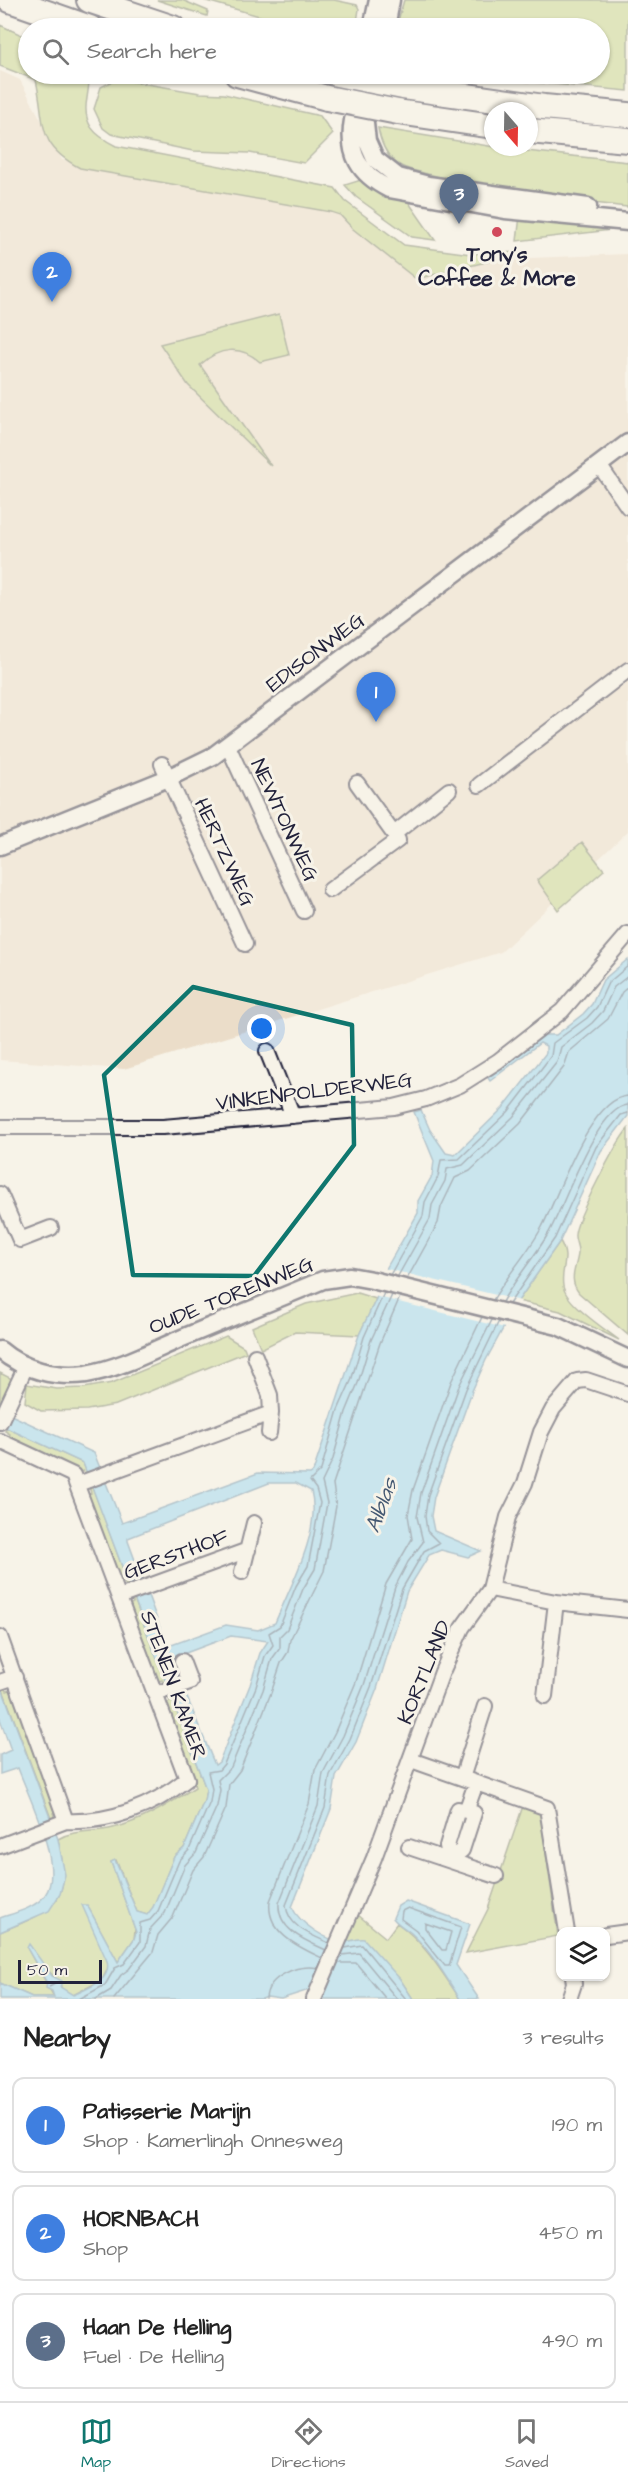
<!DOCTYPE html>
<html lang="en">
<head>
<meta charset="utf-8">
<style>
  body { margin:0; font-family:"Architects Daughter",sans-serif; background:#f6f6f6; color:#222 }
  .controls { position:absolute; right:18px; bottom:18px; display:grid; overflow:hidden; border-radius:12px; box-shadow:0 2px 4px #0004 }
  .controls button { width:54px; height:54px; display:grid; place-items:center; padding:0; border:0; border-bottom:2px solid #e0e0e0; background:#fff; color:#222; font:30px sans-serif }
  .compass { position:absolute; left:484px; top:102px; width:54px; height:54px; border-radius:50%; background:#fff; box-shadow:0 2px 4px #0004; rotate:160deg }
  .scale { position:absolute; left:18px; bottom:15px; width:84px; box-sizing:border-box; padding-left:6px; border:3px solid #22223b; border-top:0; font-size:16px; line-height:21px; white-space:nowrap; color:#22223b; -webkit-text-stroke:4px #f7f3e8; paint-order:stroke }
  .you { position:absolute; left:262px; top:1029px; width:21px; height:21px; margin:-15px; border:4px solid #fff; border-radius:50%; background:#1a73e8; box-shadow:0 0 0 9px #1a73e833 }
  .badge { display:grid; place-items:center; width:39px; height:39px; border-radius:50%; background:#0f766e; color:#fff; font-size:20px; font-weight:700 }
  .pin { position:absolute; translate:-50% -50px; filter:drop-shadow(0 2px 3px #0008) }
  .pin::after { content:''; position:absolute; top:32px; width:21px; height:18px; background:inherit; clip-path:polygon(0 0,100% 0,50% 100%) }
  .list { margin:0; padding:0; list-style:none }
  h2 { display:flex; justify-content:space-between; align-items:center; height:78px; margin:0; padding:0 24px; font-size:26px }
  h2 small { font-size:20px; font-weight:400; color:#767676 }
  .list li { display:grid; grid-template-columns:39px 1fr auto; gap:18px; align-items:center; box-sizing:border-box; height:96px; margin:0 12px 12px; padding:0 12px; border:2px solid #e0e0e0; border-radius:12px }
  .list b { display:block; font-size:22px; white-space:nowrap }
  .list p { margin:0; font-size:20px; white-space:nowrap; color:#767676 }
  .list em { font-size:20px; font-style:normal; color:#767676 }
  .icon { flex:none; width:33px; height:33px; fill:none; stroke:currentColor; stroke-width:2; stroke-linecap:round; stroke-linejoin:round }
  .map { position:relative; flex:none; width:628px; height:1999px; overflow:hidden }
  .search { position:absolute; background:#fff; box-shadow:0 2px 4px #0004; left:18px; right:18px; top:18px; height:66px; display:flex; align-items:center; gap:15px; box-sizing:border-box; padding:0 21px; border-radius:33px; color:#767676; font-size:22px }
  .sheet { height:402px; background:#fff }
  nav { display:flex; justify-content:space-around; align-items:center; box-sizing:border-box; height:84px; border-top:2px solid #e0e0e0; background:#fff; font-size:16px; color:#767676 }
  nav a { display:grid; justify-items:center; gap:3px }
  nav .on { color:#0f766e }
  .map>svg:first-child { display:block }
</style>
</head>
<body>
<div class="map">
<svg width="628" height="1999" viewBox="0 0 628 1999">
  <rect width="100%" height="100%" fill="#f7f3e8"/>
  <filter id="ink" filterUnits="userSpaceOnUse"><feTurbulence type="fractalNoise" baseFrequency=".0167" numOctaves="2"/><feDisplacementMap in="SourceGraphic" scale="12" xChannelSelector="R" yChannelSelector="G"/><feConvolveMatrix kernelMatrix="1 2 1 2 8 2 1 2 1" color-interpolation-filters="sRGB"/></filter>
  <g filter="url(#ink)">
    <path fill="#ebddc9" d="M 0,71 L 20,80 L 62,160 L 325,194 L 432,262 L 628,254 L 628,831 L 501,952 L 124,1069 L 0,1060 Z"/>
    <path fill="#c3d68b" stroke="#727c63" stroke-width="1.5" d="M 157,0 L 182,0 L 208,11 L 207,16 Z
      M 203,0 L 334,0 L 357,5 L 359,9 L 356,28 L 302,28 Z
      M 404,0 L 628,0 L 628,91 L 522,81 L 479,74 L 600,74 L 600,28 L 396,28 Z
      M 0,25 L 28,38 L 28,74 L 89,74 C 90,81 88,90 87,98 C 82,124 94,135 116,146 L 335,188 L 345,201 L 404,245 L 471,254 L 527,252 L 416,279 L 353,229 L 340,215 L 331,212 L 80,168 C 35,144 46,123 36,80 L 0,66 Z
      M 117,79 L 200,93 L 224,94 L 320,116 L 333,134 L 304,163 L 250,153 L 193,151 L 125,137 L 111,134 L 103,128 L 94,109 L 101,87 Z
      M 378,128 L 507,149 L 628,162 L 628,207 C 562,199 496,193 432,175 C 420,172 404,170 394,161 C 385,153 380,139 378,128 Z
      M 361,180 L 375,190 L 407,200 L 435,240 L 412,237 L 356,197 L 345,185 Z
      M 520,216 L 628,228 L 517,241 Z
      M 279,314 L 289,355 L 260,362 C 241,345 219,347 200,365 L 271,466 L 188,385 L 160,344 Z
      M 582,842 L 604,870 L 558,910 L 537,880 Z
      M 628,1129 L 628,1335 L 579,1293 C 568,1279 576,1269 578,1254 C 579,1247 575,1242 575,1236 C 574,1222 617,1141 628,1129 Z
      M 560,1241 C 571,1260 560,1268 563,1286 C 566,1304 605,1329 619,1340 L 560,1311 L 518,1301 Z
      M 357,1293 L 376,1299 L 359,1335 L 295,1332 L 261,1349 L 252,1327 L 306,1304 Z
      M 226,1336 L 244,1347 L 246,1352 L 116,1405 L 87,1410 L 41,1411 L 25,1402 L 27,1384 L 57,1389 L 84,1388 L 112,1383 Z
      M 0,1373 L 12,1379 L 0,1405 Z
      M 7,1428 L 83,1463 L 88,1475 L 85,1476 L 83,1471 L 80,1472 L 8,1439 L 10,1434 L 5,1431 Z
      M 89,1486 L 92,1486 L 129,1585 L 126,1586 L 124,1582 L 120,1584 L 86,1495 L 91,1493 Z
      M 133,1596 L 167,1684 L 164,1685 L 162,1680 L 157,1682 L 127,1606 L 133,1603 L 131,1598 Z
      M 5,1686 L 7,1691 L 13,1689 L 59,1811 L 53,1813 L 55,1819 L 52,1821 L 2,1687 Z
      M 170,1694 L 206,1789 L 204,1801 L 184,1848 L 174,1857 L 153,1908 L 147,1915 L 137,1912 L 116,1860 L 111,1862 L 135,1929 L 134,1939 L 118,1962 L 87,1905 L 109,1966 L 102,1980 L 73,1995 L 62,1991 L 60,1983 L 27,1948 L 54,1997 L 32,1997 L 0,1983 L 0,1932 C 56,1910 73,1903 58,1839 C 75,1829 94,1833 113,1828 C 143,1821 169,1804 195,1787 L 165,1704 L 170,1702 L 168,1696 Z
      M 523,1806 L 540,1812 L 558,1936 L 466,1953 L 488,1909 Z
      M 358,1915 L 386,1938 L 397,1923 C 424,1942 442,1972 460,1999 L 413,1999 L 400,1979 L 346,1942 Z"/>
    <path fill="#92d6f4" stroke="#658eaa" stroke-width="1.5" fill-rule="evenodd" d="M 628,959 L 628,1116 L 601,1151 L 560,1241 L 518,1301 L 486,1360 L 472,1391 L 434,1497 L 431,1516 L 434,1531 L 481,1551 L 468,1557 L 441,1550 L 429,1555 L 407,1591 L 377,1689 L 356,1742 L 336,1777 L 331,1809 L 292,1907 C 299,1923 327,1942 345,1942 C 352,1941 357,1938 364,1939 L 400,1979 L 413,1999 L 321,1999 L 312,1989 L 281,1999 L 267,1997 L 262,1999 L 0,1999 L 0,1983 L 32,1997 L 54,1997 L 52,1991 L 46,1988 L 47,1983 L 27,1948 L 29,1944 L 52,1976 L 62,1981 L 60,1987 L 73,1995 C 88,1988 112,1981 107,1961 L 82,1905 L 87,1905 L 118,1962 L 134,1939 L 136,1932 L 111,1862 L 115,1860 L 137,1912 L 147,1915 L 153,1907 L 174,1857 L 184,1848 L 204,1801 L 206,1789 L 83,1463 L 0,1425 L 0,1410 L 94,1453 L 122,1523 L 258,1473 L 310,1474 L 313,1472 L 359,1335 L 376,1299 L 387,1267 L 418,1213 L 418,1201 L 432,1176 L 434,1161 L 414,1112 L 421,1110 L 430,1130 L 446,1153 L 455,1155 L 503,1108 L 546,1053 L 546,1046 L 540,1043 L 490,1081 L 488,1078 L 545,1035 L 556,1035 L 583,1014 L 592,1004 L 603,980 ZM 269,1483 L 296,1483 L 311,1491 C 322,1530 290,1587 275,1623 L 258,1630 L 226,1625 L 169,1646 L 166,1644 L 128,1541 L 128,1538 ZM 231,1636 L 268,1641 L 260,1653 L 250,1685 L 219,1762 L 215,1765 L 172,1661 L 175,1657 Z
      M 0,1683 L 58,1839 L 65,1875 L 60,1894 L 49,1911 L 0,1932 L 0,1918 C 14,1913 36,1908 45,1895 C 65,1868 29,1798 18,1768 L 0,1774 L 0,1755 L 11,1750 L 0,1719 Z
      M 406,1901 L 470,1924 L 456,1965 L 479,1999 L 460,1999 C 446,1977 431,1951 411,1933 C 405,1928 398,1925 393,1918 L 398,1906 Z"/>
    <path fill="#f7f3e8" d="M 383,1268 L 521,1301 L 505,1328 L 374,1296 Z"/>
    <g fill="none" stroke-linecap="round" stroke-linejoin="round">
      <path stroke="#4f6a85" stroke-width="1.5" d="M 390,1275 L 423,1216 L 425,1202 L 438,1177 L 441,1160 L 459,1159 L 508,1112 L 551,1056 L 553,1043 L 587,1018 L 597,1007 L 608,983 L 628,966
        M 398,1276 L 430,1219 L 432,1205 L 445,1181 L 447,1169 L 463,1165 L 513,1117 L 557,1062 L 561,1047 L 592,1023 L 603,1011 L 614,987 L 628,976
        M 407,1279 L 438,1223 L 441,1207 L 455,1178 L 470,1171 L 520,1124 L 564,1067 L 569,1052 L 608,1019 L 622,992 L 628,987
        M 493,1300 C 508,1274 528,1253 542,1227 C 558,1197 590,1097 628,1096
        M 502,1302 C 516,1278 534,1258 548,1234 C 564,1208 596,1107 628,1105
        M 509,1304 L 555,1238 L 596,1147 L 621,1115 L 628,1113
        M 408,1908 L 461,1927 L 449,1966 L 445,1966 L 416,1930 L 401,1919 L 402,1911 Z
        M 425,1923 L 451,1932 L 446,1950 L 442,1950 L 425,1928 Z
        M 329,1943 C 311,1935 288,1927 286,1905 L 325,1808 L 330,1775 L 350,1739 L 371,1687 L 402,1589 L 424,1551 L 439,1543 L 427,1531 L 425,1516 L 428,1495 L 466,1389 L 499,1321
        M 345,1948 L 362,1945 L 406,1999
        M 326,1950 C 306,1941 277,1930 279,1903 L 318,1806 L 323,1773 L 343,1736 L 364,1685 L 395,1587 L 408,1562 L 423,1542 L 417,1517 L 421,1493 L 459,1386 L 492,1320
        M 342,1955 L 359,1953 L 397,1999
        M 322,1958 C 299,1947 266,1933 270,1901 L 309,1804 L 315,1770 L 335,1732 L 356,1682 L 386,1584 L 412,1539 L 408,1515 L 413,1490 L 451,1382 L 482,1317
        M 338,1963 L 356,1963 L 386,1999
        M 79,1999 L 105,1985 L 115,1968 L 124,1964 L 140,1942 L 140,1923 L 150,1920 L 158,1911 L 179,1861 L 189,1850 L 210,1802 L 212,1789 L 208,1772 L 219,1770 L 224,1764 L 256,1687 L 265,1656 L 273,1645 L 269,1633 L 280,1626 L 296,1586 L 308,1566 L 320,1503 L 316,1489 L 310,1481 L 321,1470 L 338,1410 L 351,1381 L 364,1337 L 384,1293
        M 96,1999 L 111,1990 L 121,1975 L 129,1969 L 146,1946 L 150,1929 L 165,1913 L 185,1865 L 196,1853 L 217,1806 L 220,1790 L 218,1780 L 231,1767 L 263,1690 L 272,1659 L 280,1648 L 280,1636 L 287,1629 L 303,1589 L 315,1569 L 327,1503 L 322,1482 L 333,1459 L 346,1412 L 358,1383 L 371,1340 L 392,1295
        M 114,1999 L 153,1952 L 158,1935 L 173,1917 L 193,1870 L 204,1857 L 226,1808 L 229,1784 L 240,1770 L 271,1693 L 281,1663 L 288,1652 L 290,1640 L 324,1571 L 336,1506 L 333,1484 L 380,1343 L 400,1297
        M 266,1999 C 267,1976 298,1964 318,1968"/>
      <path stroke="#445872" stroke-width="1.5" stroke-dasharray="8 6" stroke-linecap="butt" d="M 49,1987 L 59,1982"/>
      <defs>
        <path id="minor" d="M 599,465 L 628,507
          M 228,746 L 304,911
          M 162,764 L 245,944
          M 479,785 L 628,670
          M 394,834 L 449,790
          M 330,890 L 398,840 L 357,783
          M 267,1051 L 293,1116
          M 0,1127 L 163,1127 L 394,1107 L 426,1099 L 460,1085 L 498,1061 L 562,1011 L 628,934
          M 0,1194 L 20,1240 L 51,1228
          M 0,1422 L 26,1366
          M 269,1433 L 271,1413
          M 0,1441 L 73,1475 L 187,1779 C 152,1807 110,1823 66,1821 L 0,1637
          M 78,1484 L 271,1413 L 270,1395 L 255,1356
          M 242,1572 L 254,1523
          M 490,1589 L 556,1602 L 628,1610
          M 119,1597 L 248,1550
          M 0,1682 L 15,1677
          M 155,1694 L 190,1682 L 182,1661
          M 545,1696 L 556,1602
          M 411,1760 L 547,1808 L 567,1932
          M 462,1778 L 485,1706
          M 458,1809 L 474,1813 L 462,1850 L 450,1860 L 447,1846 Z
          M 466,1811 L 476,1783
          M 0,1846 L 66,1821
          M 409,1847 L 496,1876
          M 606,1935 L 628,1932
          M 314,1999 L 374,1858 L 442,1672 L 462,1628 L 490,1589 L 508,1517 L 525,1483 L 541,1432 L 553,1409 L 577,1381 L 586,1380 L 628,1394
          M 569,1999 L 574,1984 L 573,1976"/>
        <path id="tertiary" d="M 372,28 L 378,0
          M 386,28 L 391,0
          M 353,120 C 347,154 359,174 389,189 L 505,210 L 628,222
          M 365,123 L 367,141 L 375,159 L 398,177 L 428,185 L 588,207
          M 0,846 L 168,778 L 213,756 L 628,443
          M 0,1350 C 23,1370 56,1378 86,1374 C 118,1369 150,1352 180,1339 C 227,1319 275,1300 323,1280 L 350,1276 L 372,1280 L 558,1326 L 628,1359"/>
        <path id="motorway" d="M 10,0 L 90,28
          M 89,0 L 173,28
          M 237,74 L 327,98
          M 403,87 L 544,107 L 628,115
          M 398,112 L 493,126
          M 529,131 L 628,140"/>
      </defs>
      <use href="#minor" stroke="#22223b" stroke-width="18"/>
      <use href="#tertiary" stroke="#22223b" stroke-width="21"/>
      <use href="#motorway" stroke="#22223b" stroke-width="28"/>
      <use href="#minor" stroke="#f7f3e8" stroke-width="14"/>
      <use href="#tertiary" stroke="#f7f3e8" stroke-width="16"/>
      <use href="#motorway" stroke="#f7f3e8" stroke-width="24"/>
      <defs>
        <path id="motorway-bridge" d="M 337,74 L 403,87
          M 327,98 L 398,112"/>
      </defs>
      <use href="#motorway-bridge" stroke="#22223b" stroke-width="28" stroke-linecap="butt"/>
      <use href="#motorway-bridge" stroke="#f7f3e8" stroke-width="24"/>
    </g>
  </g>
  <path d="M0 0H628V1999H0ZM 193,987 L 352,1025 L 354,1145 L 254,1276 L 133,1275 L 104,1075 Z" fill="#f7f3e8" fill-opacity=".55" fill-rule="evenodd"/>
  <path fill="none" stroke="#0f766e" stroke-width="4.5" stroke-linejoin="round" d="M 193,987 L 352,1025 L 354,1145 L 254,1276 L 133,1275 L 104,1075 Z"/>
  <circle fill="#d1495b" stroke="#f7f3e8" stroke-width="2" cx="497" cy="232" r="6"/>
  <g text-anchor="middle" stroke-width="6" stroke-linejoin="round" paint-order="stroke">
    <g font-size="21" font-weight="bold" fill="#22223b" stroke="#f7f3e8">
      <text x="497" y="261">Tony's<tspan x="497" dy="24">Coffee &amp; More</tspan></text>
    </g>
    <g font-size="21" fill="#22223b" stroke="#f7f3e8">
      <text transform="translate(315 652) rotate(-37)" y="7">EDISONWEG</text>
      <text transform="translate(285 820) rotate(65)" y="7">NEWTONWEG</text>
      <text transform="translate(225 852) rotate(65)" y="7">HERTZWEG</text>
      <text transform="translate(314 1091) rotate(-7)" y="7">VINKENPOLDERWEG</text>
      <text transform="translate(231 1295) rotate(-22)" y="7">OUDE TORENWEG</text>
      <text transform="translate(176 1554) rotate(-20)" y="7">GERSTHOF</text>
      <text transform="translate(424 1672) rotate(-68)" y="7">KORTLAND</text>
      <text transform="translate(174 1685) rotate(70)" y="7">STENEN KAMER</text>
    </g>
    <g font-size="22" font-style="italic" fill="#445872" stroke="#f7f3e8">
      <text transform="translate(380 1505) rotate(-70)" y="8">Alblas</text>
    </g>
  </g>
</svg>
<div class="controls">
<button><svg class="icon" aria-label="layers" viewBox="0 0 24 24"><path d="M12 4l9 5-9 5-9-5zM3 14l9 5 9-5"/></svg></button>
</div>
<svg class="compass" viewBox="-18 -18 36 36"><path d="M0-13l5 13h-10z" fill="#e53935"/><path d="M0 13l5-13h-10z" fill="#767676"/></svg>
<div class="scale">50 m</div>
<div class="you"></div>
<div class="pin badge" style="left:376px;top:722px;background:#3f7fe0">1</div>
<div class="pin badge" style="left:52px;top:302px;background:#3f7fe0">2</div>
<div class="pin badge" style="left:459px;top:224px;background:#5c6f8a">3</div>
<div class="search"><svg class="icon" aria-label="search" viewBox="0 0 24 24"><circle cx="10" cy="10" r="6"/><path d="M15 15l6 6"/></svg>Search here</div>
</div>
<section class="sheet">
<h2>Nearby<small>3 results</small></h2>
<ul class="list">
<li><span class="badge" style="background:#3f7fe0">1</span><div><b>Patisserie Marijn</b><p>Shop · Kamerlingh Onnesweg</p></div><em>190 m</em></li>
<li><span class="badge" style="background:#3f7fe0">2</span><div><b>HORNBACH</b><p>Shop</p></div><em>450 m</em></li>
<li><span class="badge" style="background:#5c6f8a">3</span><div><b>Haan De Helling</b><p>Fuel · De Helling</p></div><em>490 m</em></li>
</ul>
</section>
<nav>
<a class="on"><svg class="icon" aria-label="map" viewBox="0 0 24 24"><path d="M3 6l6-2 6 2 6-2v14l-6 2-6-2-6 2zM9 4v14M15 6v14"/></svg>Map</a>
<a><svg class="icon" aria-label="directions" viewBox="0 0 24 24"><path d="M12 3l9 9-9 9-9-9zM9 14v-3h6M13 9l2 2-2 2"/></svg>Directions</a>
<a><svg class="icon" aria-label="saved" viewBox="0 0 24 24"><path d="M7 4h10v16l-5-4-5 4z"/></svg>Saved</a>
</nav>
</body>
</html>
